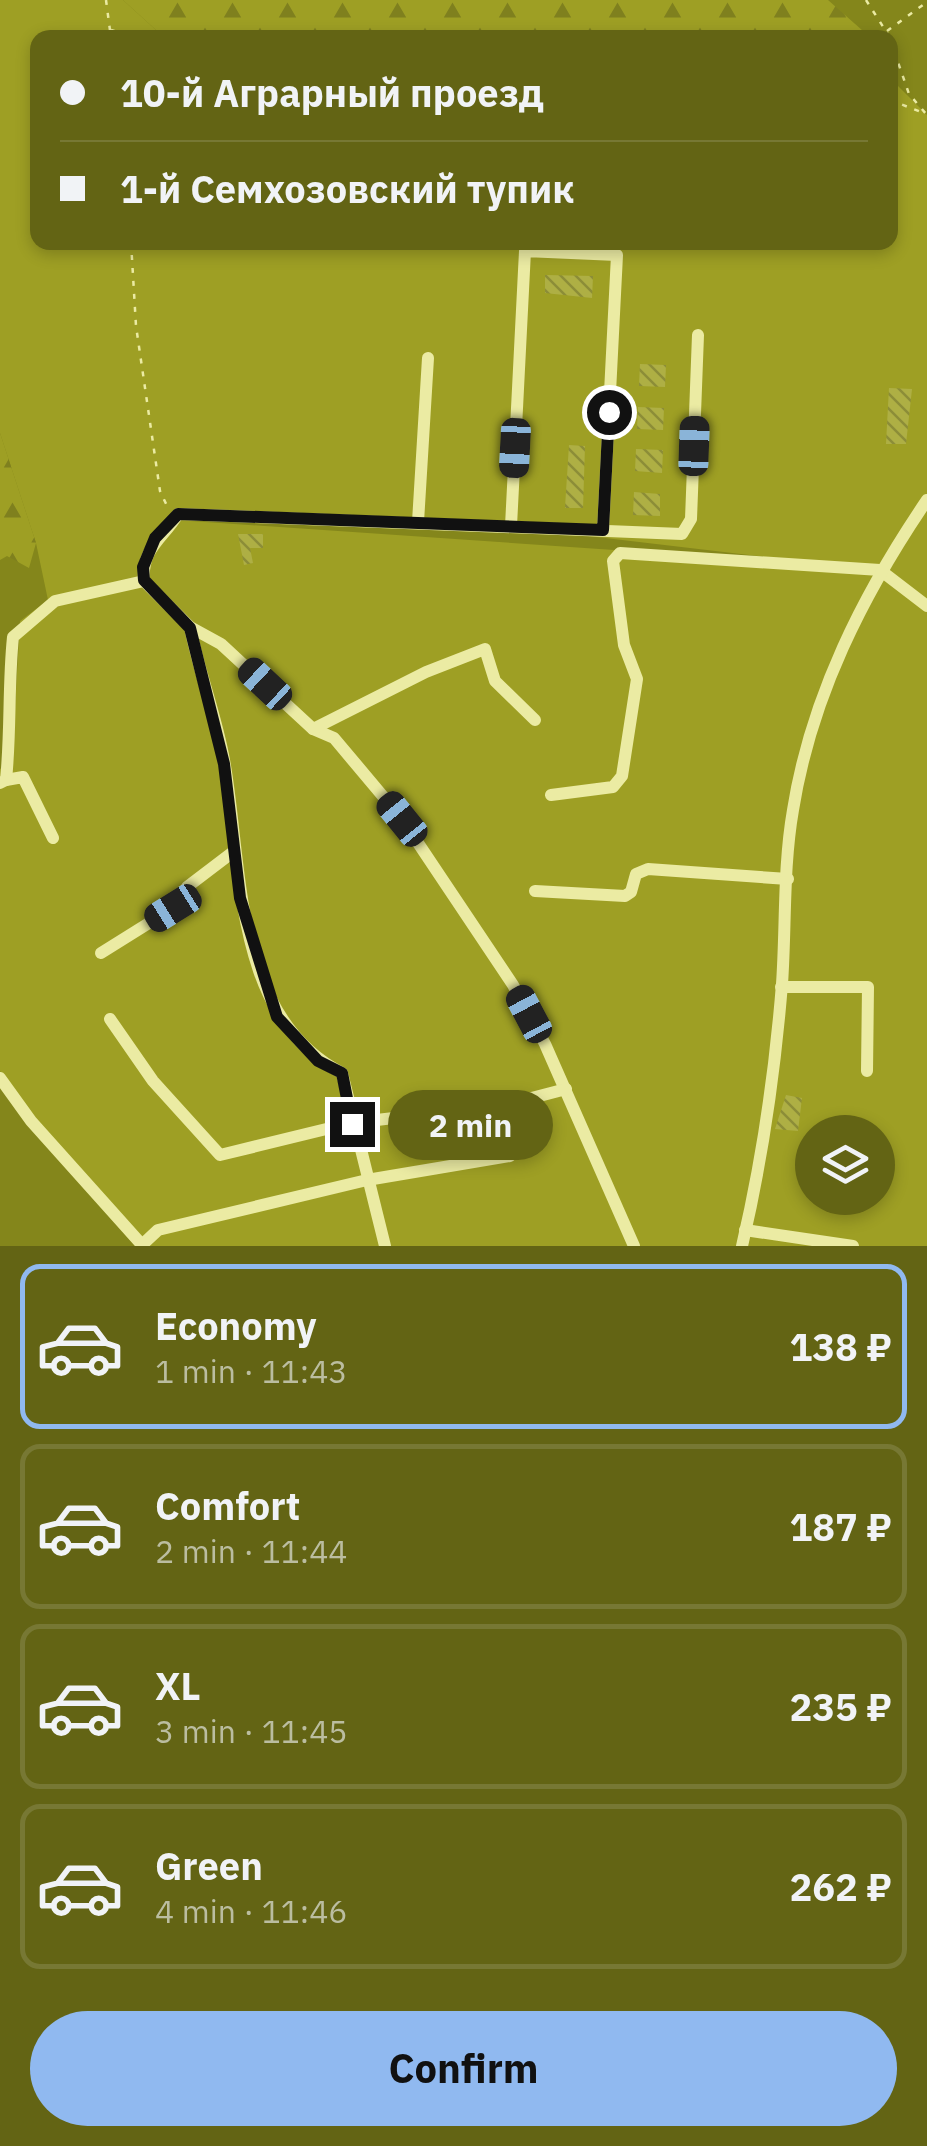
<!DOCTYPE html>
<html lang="en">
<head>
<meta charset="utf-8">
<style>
  body { margin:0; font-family:"IBM Plex Sans",sans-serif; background:#6c6d22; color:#f1f3f6; height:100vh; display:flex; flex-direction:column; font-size:38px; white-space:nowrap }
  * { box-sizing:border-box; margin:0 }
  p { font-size:32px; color:#bbbda0 }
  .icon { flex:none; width:55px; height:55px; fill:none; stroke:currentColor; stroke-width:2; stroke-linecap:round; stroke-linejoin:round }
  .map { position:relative; height:1246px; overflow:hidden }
  .side { display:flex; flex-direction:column; background:#636414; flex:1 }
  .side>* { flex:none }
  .guide { position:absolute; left:30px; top:30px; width:868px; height:220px; border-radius:20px; box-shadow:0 5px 15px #0003; display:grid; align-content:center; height:220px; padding:0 30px; background:#636414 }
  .controls { position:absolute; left:795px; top:1115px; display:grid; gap:20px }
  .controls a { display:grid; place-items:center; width:100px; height:100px; border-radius:50%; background:#636414; box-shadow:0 5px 15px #0003; font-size:50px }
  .end { position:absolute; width:45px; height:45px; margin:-22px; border:12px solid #111; background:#fff; box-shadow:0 0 0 5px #fff }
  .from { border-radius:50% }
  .bubble { position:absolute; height:70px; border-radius:35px; background:#636414; box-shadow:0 5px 15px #0003; font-size:32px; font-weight:700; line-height:70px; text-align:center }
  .car { position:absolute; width:30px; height:60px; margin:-30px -15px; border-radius:12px; box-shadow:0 0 8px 2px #0007; background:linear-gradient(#222 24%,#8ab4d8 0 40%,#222 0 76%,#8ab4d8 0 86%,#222 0) }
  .guide b { display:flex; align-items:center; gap:35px; height:95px; font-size:38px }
  .guide b+b { border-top:2px solid #777834 }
  .guide i { width:25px; height:25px; background:#f1f3f6 }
  ul { padding:18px 0 0; list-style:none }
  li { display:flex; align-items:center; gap:30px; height:165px; margin:0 20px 15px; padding:0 10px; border:5px solid #777834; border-radius:20px }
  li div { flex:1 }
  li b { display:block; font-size:38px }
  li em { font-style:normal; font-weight:700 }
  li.active { border-color:#90b9f0 }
  li>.icon { width:90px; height:90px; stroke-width:1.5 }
  .action { display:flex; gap:20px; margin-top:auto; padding:20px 30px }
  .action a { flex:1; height:115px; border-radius:60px; background:#90b9f0; color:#111; font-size:40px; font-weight:700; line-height:115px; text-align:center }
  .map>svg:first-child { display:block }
</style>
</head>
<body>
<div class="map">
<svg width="927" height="1246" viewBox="0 0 927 1246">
  <defs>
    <pattern id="forest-firs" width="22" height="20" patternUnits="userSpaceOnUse" patternTransform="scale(2.5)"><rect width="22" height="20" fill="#9e9f24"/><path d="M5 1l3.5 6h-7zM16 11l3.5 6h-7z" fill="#7f801e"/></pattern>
    <pattern id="building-back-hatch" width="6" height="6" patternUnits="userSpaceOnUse" patternTransform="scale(2.5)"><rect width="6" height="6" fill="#aeaf44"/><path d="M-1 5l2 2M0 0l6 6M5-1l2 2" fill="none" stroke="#8c8d37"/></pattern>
  </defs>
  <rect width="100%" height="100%" fill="#84861b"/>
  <!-- green -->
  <path fill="#9e9f24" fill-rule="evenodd" d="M0,0h123l33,30 213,7 -331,1v204h852v-164l37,37v1131h-792l-105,-121 -30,-54v-302l12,-9 8,-139 28,-21 -12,-57 -36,-110zM176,520l336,7 323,38zM812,1132h66v66h-66z"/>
  <!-- forest -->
  <g fill="url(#forest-firs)">
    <path d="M123,0h705l35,31 -1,7h-493l-213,-8z"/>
    <path d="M0,433l36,110 -7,25 -22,-12 -7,4z"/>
  </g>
  <!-- building -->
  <g fill="url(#building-back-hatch)">
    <path d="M545,275l48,1 -1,22 -47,-5z"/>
    <path d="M640,364l26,1 -1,22 -26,-1z"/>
    <path d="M889,388l23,1 -6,55h-20z"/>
    <path d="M638,407l26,1 -1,22 -26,-1z"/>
    <path d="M569,445l16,1 -2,62h-18z"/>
    <path d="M636,449l27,1 -1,23 -27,-2z"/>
    <path d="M634,492l26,2v22l-27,-1z"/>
    <path d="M238,534h25v14h-13l3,15 -9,2z"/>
    <path d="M786,1095l16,3 -4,33 -23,-2z"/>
  </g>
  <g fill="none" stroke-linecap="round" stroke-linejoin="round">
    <!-- path -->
    <g stroke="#ebeba3" stroke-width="2.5" stroke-dasharray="5 8" stroke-linecap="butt">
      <path d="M106,0l5,38"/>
      <path d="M866,0l23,36"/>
      <path d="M111,30l27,8"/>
      <path d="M887,31l40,-29"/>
      <path d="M890,39l19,55 18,21"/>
      <path d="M890,100l31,12"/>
      <path d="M131,242l5,84 24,165 8,17"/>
    </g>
    <!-- minor -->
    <g stroke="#ebeba3" stroke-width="12">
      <path d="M418,522l10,-164"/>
      <path d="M511,526l14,-275 92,4 -14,275"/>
      <path d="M144,581l46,46 31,17 92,85 21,9 68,81 111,166 32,59 89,202"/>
      <path d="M144,581c-3,-33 20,-43 34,-67l504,20 9,-15 7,-184"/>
      <path d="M190,627c9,45 26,88 34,133 19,105 8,257 118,313l43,173"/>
      <path d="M313,729l113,-57 59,-23 10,32 40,39"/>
      <path d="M6,780l17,-3 30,61"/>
      <path d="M0,783l6,-3c5,-48 2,-95 7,-143l42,-36 89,-20"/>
      <path d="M551,795l62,-8 9,-11 15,-97 -13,-34 -11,-84 7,-8 260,17 47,36"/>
      <path d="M535,891l90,5 6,-4 5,-18 12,-5 140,10"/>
      <path d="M101,953l72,-45 14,-21 46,-35"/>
      <path d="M781,987h87l-1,84"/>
      <path d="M110,1019l43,62 67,74 131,-32 154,-18 61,-16"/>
      <path d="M0,1078l31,43 112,125"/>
      <path d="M745,1230l108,16"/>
      <path d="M142,1245l16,-15 209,-50 143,-24"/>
      <path d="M742,1246c20,-85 33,-175 40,-262 4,-57 1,-117 11,-174 18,-113 70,-216 134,-310"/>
    </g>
  </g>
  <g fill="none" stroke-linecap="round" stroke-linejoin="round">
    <!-- route -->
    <path stroke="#111" stroke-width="12" d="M352,1124l-10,-51 -24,-12 -41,-44 -37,-119 -16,-134 -34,-136 -46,-48 -1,-13 12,-29 23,-24 425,16 6,-118"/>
  </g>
</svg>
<div class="controls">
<a><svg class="icon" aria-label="layers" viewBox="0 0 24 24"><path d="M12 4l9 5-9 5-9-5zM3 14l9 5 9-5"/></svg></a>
</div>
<i class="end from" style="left:609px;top:412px"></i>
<i class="end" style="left:352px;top:1124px"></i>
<div class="bubble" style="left:388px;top:1090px;width:165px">2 min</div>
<i class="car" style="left:694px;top:446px;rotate:2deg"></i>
<i class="car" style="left:515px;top:448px;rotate:183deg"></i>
<i class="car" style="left:265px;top:684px;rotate:313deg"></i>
<i class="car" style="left:402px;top:819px;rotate:321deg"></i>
<i class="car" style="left:173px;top:908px;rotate:238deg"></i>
<i class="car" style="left:529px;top:1014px;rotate:332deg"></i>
<div class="guide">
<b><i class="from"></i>10-й Аграрный проезд</b>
<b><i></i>1-й Семхозовский тупик</b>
</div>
</div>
<section class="side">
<ul>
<li class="active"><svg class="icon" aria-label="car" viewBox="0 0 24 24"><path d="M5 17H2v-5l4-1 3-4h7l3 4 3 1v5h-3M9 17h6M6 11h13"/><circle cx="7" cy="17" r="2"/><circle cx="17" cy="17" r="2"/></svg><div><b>Economy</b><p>1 min · 11:43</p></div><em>138 ₽</em></li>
<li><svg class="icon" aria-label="car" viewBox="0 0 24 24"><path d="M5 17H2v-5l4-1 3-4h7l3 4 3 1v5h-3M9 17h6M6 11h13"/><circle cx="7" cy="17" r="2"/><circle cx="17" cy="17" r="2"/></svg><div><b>Comfort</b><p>2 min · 11:44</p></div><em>187 ₽</em></li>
<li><svg class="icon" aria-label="car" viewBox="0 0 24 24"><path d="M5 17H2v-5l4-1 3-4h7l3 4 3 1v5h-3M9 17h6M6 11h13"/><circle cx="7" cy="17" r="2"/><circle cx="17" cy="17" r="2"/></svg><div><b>XL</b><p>3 min · 11:45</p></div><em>235 ₽</em></li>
<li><svg class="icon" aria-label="car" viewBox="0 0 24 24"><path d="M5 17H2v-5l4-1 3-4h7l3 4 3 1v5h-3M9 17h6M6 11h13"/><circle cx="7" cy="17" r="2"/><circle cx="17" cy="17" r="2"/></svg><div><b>Green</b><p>4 min · 11:46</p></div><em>262 ₽</em></li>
</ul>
<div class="action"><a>Confirm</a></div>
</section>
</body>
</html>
